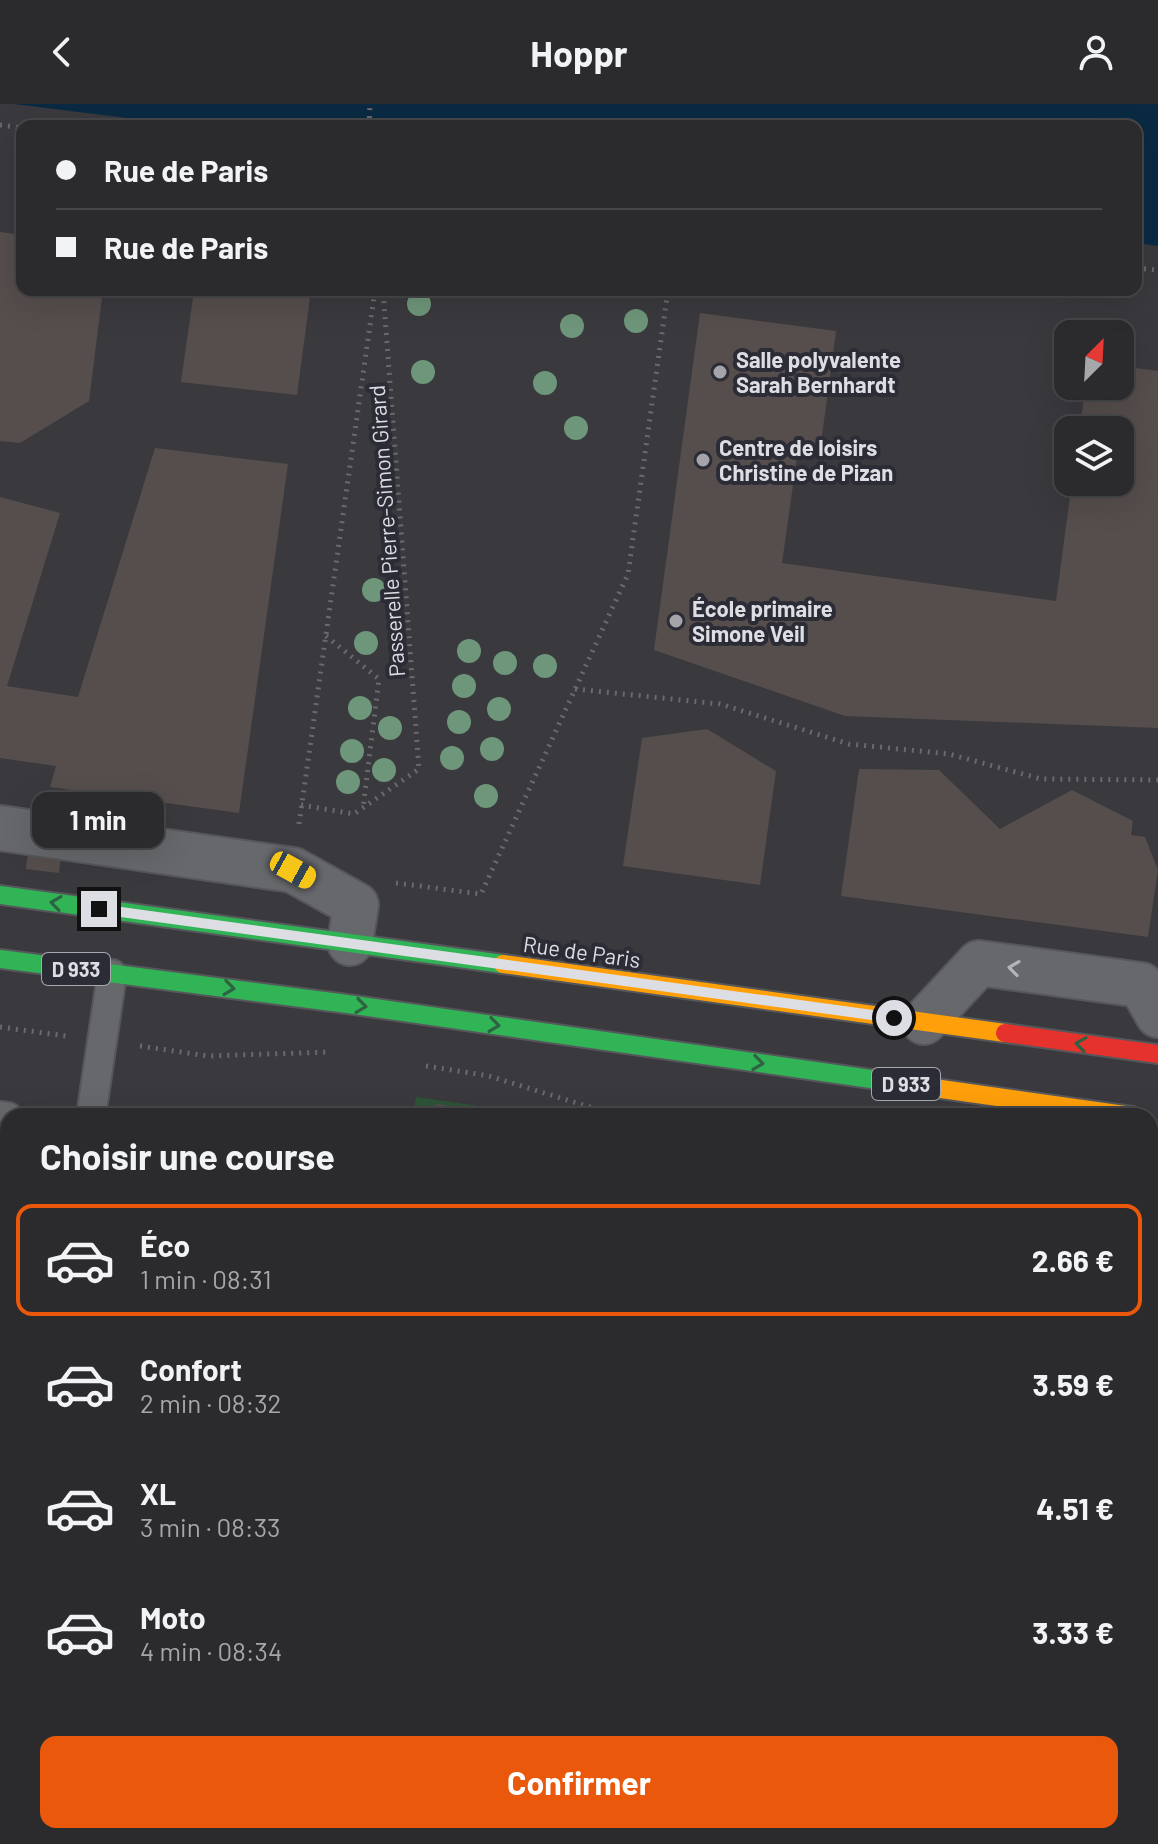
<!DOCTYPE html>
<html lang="fr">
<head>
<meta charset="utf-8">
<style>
  body { margin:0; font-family:Barlow,sans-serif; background:#37373a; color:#f1f3f6; height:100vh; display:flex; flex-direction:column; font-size:30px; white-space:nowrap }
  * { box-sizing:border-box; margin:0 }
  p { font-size:26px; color:#a6a7aa }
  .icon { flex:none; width:44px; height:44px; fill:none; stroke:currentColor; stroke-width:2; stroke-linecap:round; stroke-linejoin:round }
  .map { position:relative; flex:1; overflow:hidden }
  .details { position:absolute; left:0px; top:1004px; width:1158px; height:736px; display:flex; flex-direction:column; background:#2b2b2e; border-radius:24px 24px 0 0; box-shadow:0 8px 32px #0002,0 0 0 2px #47474a }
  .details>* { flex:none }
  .top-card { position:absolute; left:16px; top:16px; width:1126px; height:176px; border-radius:16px; box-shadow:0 8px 32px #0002,0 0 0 2px #47474a; display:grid; align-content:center; height:176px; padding:0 40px; background:#2b2b2e }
  .needle { width:52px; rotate:24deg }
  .fabs { position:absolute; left:1054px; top:216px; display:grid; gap:16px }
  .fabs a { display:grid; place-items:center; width:80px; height:80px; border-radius:16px; background:#2b2b2e; box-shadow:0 8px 32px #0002,0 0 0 2px #47474a; font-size:40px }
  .end { position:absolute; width:36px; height:36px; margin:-18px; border:10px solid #dddee4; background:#111; box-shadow:0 0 0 4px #111 }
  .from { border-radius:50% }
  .bubble { position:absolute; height:56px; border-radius:16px; background:#2b2b2e; box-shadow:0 8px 32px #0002,0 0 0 2px #47474a; font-size:26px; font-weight:700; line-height:56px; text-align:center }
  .car { position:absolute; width:24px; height:48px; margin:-24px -12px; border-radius:10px; box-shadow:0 0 6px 2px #0007; background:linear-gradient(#f5c518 24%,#345 0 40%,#f5c518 0 76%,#345 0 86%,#f5c518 0) }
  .top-card b { display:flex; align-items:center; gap:28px; height:76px; font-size:30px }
  .top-card b+b { border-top:2px solid #47474a }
  .top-card i { width:20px; height:20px; background:#f1f3f6 }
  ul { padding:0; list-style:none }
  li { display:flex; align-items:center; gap:24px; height:112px; margin:0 16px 12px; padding:0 24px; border:4px solid transparent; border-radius:16px }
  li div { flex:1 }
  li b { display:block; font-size:30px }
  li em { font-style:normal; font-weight:700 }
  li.on { border-color:#ea580c }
  li>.icon { width:72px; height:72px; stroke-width:1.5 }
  h2 { padding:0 40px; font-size:36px; line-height:96px }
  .primary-button { display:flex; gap:16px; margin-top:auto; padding:16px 40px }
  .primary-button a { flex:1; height:92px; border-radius:16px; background:#ea580c; color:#fff; font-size:32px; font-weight:700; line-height:92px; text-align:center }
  header { display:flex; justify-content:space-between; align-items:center; height:104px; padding:0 40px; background:#2b2b2e; font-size:36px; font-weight:700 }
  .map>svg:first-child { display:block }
</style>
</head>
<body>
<header><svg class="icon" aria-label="back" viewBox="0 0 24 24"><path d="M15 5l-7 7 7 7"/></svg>Hoppr<svg class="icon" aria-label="person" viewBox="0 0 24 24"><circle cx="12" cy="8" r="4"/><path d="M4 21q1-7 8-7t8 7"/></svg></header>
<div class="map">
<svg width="1158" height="1740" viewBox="0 0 1158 1740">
  <rect width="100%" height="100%" fill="#39393e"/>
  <!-- built -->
  <path fill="#3b3b4a" d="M1150,1096l8,1v643h-1158v-501l8,-2v495h1142z"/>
  <!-- green -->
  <path fill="#2e5338" d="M416,993l136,19h-139z"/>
  <!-- water -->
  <path fill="#0a2a43" d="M14,0h1144v142l-22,-3v-117h-944z"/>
  <!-- building -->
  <g fill="#564e4c">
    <path d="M0,128l22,3v55h81l-14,111 -69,42 -20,-2z"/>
    <path d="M194,186h117l-14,105 -116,-13z"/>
    <path d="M700,209l136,18 -15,112 -24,14 -15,106 274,38 16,-119h48v-52h-41l7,-44h34v-20l38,5v357l-313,-12 -191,-66z"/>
    <path d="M155,344l133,16 -49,349 -189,-26 6,-21 -56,-8v-261l60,16 -53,173 71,11z"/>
    <path d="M707,625l69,42 -16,114 -137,-19 19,-128z"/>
    <path d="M859,665l80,1 61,59 72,-39 61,31 -2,14 14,2 13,33 -10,67 -307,-41z"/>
    <path d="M28,749l33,4 -2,16 -33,-4z"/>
    <path d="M436,1000l53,7v5h-54z"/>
    <path d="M8,1239v97l-8,1v-96z"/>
    <path d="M1150,1301l8,1v115l-8,-2z"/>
    <path d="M1150,1618l8,2v120h-126l1,-8h117z"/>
  </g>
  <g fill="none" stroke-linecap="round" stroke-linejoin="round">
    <!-- lane casing -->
    <g stroke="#56575b" stroke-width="32">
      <g id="lane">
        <path d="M0,1012l8,1"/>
        <path d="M91,1012l21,-142"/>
        <path d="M1150,1178l8,1"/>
        <path d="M0,1219l8,-2"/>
      </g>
    </g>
    <!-- street casing -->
    <g stroke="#56575b" stroke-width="48">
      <g id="street">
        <path d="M0,724l293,42 63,35 -6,38"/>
        <path d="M924,918l55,-59 162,22 17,30"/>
      </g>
    </g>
    <!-- fast casing -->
    <g stroke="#56575b" stroke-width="22">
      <g id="fast">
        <path d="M0,791l503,69"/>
        <path d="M0,855l340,44 580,83"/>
      </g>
    </g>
    <!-- slow casing -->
    <g stroke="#56575b" stroke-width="22">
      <g id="slow">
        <path d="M503,860l502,69"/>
        <path d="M920,982l212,30"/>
      </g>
    </g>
    <!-- jam casing -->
    <g stroke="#56575b" stroke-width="22">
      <path id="jam" d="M1005,929l153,21"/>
    </g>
    <!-- path -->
    <g stroke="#6a6a6e" stroke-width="5" stroke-dasharray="2 6" stroke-linecap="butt">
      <path d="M0,21l22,3"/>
      <path d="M369,22l1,-22"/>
      <path d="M1136,164l22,2"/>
      <path d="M326,532l53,43 -16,129"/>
      <path d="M575,585l145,15 129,40 100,10 92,25 117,1"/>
      <path d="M301,701l53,9 65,-45 -36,-479"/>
      <path d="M299,720l76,-534"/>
      <path d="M396,779l85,11 147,-320 40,-284"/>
      <path d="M0,923l66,9"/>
      <path d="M140,942l68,10 121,-4"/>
      <path d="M426,962l63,10 104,32 57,8"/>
      <path d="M1150,1079l8,1"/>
    </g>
    <!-- lane -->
    <use href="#lane" stroke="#67686c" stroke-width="28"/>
    <!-- street -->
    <use href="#street" stroke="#67686c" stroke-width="44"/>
    <!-- fast -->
    <use href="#fast" stroke="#30b455" stroke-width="18"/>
    <!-- slow -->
    <use href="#slow" stroke="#ff9f0a" stroke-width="18"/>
    <!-- jam -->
    <use href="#jam" stroke="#e5322d" stroke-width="18"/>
  </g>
  <!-- trees -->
  <g fill="#6e967a">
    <circle cx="419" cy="200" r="12"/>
    <circle cx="636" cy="217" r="12"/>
    <circle cx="572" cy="222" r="12"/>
    <circle cx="423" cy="268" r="12"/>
    <circle cx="545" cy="279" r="12"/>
    <circle cx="576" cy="324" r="12"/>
    <circle cx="374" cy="486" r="12"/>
    <circle cx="366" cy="539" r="12"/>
    <circle cx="469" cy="547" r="12"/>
    <circle cx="505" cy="559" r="12"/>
    <circle cx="545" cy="562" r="12"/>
    <circle cx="464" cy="582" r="12"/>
    <circle cx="360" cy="604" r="12"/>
    <circle cx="499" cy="605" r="12"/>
    <circle cx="459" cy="618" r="12"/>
    <circle cx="390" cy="624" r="12"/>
    <circle cx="492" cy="645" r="12"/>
    <circle cx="352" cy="647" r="12"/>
    <circle cx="452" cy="654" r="12"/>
    <circle cx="384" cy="666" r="12"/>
    <circle cx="348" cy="678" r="12"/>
    <circle cx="486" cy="692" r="12"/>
  </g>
  <!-- one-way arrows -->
  <defs><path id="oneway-chevron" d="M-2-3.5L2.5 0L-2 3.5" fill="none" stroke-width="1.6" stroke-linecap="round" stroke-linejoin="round" transform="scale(2)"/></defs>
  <g stroke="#2e6242">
    <use href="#oneway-chevron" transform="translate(56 799) rotate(-172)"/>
    <use href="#oneway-chevron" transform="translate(229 884) rotate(7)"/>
    <use href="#oneway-chevron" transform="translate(361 902) rotate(8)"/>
    <use href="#oneway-chevron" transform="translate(494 921) rotate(8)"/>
    <use href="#oneway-chevron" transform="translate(1081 940) rotate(-172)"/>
    <use href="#oneway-chevron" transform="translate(758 959) rotate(8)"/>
  </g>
  <use stroke="#b4b5ba" href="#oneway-chevron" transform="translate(1014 864) rotate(-172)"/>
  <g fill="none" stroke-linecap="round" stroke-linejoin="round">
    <!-- route -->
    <path stroke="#dddee4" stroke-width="10" d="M99,805l795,109"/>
  </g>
  <!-- markers -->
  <g fill="#a4a4aa" stroke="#2c2c36" stroke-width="3">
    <circle cx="720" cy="268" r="8"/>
    <circle cx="703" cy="356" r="8"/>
    <circle cx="676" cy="517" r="8"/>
  </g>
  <g text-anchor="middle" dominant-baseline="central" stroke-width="8" stroke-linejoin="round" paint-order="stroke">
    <!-- shield labels -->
    <g fill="#2c2c36" stroke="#a8a9b0" stroke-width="2">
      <rect x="42" y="849" width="68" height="32" rx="6"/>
      <rect x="872" y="964" width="68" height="32" rx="6"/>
    </g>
    <g font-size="20" font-weight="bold" fill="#dddee4">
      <text x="76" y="865">D 933</text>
      <text x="906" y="980">D 933</text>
    </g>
    <!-- poi labels -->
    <g font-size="22" font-weight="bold" fill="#dddee4" stroke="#2c2c36" text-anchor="start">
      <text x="736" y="255">Salle polyvalente<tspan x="736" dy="25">Sarah Bernhardt</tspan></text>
      <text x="719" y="343">Centre de loisirs<tspan x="719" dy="25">Christine de Pizan</tspan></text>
      <text x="692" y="504">École primaire<tspan x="692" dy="25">Simone Veil</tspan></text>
    </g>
    <!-- street labels -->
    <g font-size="22" fill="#dddee4" stroke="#2c2c36">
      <text transform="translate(386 427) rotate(-94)">Passerelle Pierre-Simon Girard</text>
      <text transform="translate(582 847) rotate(8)">Rue de Paris</text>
    </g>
  </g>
</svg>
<div class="fabs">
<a><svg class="needle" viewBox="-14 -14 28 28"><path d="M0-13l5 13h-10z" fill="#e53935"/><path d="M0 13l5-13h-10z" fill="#a6a7aa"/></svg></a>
<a><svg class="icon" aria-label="layers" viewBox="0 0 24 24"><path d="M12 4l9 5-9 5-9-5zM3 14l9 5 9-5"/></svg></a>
</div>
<i class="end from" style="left:894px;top:914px"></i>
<i class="end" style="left:99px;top:805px"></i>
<div class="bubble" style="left:32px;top:688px;width:132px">1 min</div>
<i class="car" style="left:293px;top:766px;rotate:119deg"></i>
<div class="top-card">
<b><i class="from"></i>Rue de Paris</b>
<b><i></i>Rue de Paris</b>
</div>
<section class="details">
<h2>Choisir une course</h2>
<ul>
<li class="on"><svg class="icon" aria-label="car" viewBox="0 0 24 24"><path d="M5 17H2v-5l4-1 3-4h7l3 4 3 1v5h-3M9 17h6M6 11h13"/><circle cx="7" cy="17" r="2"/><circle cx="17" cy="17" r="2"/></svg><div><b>Éco</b><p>1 min · 08:31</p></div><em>2.66 €</em></li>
<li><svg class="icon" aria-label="car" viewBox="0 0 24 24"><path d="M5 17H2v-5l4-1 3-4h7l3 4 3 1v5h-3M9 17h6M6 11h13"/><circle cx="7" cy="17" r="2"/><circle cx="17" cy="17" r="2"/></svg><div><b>Confort</b><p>2 min · 08:32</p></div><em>3.59 €</em></li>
<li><svg class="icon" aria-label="car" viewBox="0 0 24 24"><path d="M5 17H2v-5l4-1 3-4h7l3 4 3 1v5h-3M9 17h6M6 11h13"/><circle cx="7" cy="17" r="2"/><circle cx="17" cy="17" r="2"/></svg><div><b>XL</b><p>3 min · 08:33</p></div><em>4.51 €</em></li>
<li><svg class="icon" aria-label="car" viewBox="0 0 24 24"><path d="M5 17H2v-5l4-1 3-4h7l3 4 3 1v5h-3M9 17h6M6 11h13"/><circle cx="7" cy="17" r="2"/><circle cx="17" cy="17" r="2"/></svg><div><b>Moto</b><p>4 min · 08:34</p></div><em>3.33 €</em></li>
</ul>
<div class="primary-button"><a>Confirmer</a></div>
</section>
</div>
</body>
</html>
